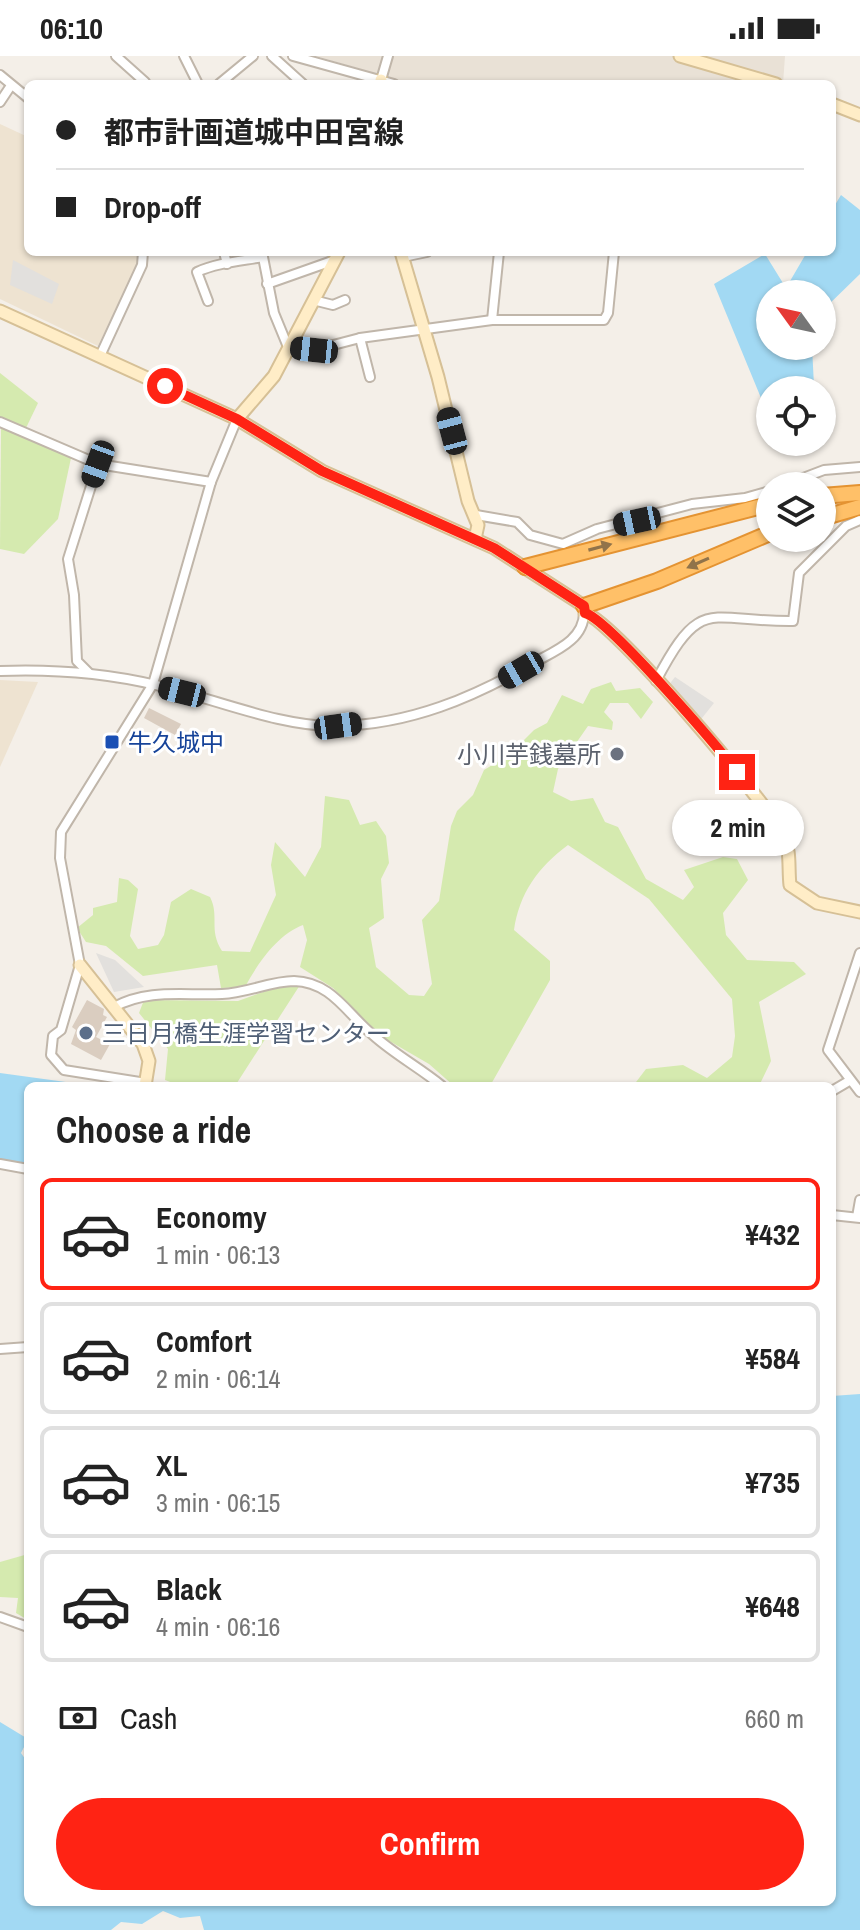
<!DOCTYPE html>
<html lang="en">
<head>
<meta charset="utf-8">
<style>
  body { margin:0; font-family:"Archivo Narrow","Noto Sans JP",sans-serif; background:#f6f6f6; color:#222; height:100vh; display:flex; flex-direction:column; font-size:30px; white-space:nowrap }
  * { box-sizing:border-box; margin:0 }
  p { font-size:26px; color:#767676 }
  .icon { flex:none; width:44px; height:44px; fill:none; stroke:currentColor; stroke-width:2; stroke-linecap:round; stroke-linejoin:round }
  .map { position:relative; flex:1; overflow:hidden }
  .side { position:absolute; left:24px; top:1026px; width:812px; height:824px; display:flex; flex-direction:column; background:#fff; border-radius:12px; box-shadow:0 2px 6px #0004 }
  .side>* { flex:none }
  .banner { position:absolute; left:24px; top:24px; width:812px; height:176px; border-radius:12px; box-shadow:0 2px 6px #0004; display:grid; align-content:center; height:176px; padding:0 32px; background:#fff }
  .needle { width:52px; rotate:303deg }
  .tools { position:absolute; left:756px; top:224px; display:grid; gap:16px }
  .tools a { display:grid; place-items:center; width:80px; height:80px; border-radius:50%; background:#fff; box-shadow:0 2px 6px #0004; font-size:40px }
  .end { position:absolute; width:36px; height:36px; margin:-18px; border:10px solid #ff2314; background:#fff; box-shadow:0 0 0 4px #fff }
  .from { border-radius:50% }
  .bubble { position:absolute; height:56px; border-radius:28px; background:#fff; box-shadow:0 2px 6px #0004; font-size:26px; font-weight:800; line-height:56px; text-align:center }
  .car { position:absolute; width:24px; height:48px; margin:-24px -12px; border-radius:10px; box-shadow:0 0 6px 2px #0007; background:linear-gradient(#222 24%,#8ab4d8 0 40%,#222 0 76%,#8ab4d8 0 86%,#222 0) }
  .banner b { display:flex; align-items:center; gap:28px; height:76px; font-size:30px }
  .banner b+b { border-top:2px solid #e0e0e0 }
  .banner i { width:20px; height:20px; background:#222 }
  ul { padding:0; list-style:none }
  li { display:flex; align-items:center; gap:24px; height:112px; margin:0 16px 12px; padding:0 16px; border:4px solid #e0e0e0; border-radius:12px }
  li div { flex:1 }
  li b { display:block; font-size:30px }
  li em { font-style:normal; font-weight:800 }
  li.on { border-color:#ff2314 }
  li>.icon { width:72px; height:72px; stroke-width:1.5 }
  h2 { padding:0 32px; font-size:36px; line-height:96px }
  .pay { display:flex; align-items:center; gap:20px; height:88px; padding:0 32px; font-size:30px }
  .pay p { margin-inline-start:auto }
  .button { display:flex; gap:16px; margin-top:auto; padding:16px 32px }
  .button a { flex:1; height:92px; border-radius:48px; background:#ff2314; color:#fff; font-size:32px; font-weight:800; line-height:92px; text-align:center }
  .status { display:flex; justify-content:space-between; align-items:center; height:56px; padding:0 40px; background:#fff; direction:ltr }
  .status svg { height:22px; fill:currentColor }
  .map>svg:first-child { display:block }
</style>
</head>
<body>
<div class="status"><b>06:10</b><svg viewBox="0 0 49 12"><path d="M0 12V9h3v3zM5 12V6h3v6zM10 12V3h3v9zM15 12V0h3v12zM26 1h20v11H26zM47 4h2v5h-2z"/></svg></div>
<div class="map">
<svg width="860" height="1874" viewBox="0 0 860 1874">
  <rect width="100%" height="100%" fill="#f4efe8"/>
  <!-- residential -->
  <path fill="#e9e1d6" d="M316,0h469l-2,28h-372z"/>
  <!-- education -->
  <g fill="#eee3d1">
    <path d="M0,68l28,13v115h109v12l-39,82 -98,-47z"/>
    <path d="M0,624l38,2 -38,85z"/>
  </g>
  <!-- green -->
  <g fill="#d5eaaf">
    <path d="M0,317l38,30 -12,25 -26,-10z"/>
    <path d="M1,369l70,33 -13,61 -34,35 -24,-5z"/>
    <path d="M611,626l5,9 24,-3 13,14 -12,17 -13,-16h-18l-6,9 9,10 -1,8 -24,-4 -30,43 -5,23 18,9 22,-3 12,24 13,5 28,52 37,21 11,-13 -10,-17 39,-13 14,2 11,21 -25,33 3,22 21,25 47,2 12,12 -47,28 12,59 -12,25h-126l13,-17 37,-4 24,13 25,-21 3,-21 -3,-37 -83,-100 -81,-54c-30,22 -49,49 -54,85l36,31v19l-60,106h-36l-25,-22 -50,-29 -46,-47 -33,-21 7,-27 -4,-15c-26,10 -45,38 -58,62l-24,1 -4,-23 -74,11 -37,-30 -20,-4 -9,-14 16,-13v-7l24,-6 2,-24 9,2 10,9 -8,47 8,13 20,-4 6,-10 7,-33 20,-13 19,8c10,20 -2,32 12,54l28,1 26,-57 -5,-30 4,-23 30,35 16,-30 4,-51 24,4 11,25 16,-4 10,15 3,27 -8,16 3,39 -15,10 7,39 33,28 15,1 8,-12 -10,-64 17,-19 12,-75 6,-15 16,-16 11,-25 25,-15 25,-25 13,-7 15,-28 21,9 8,-15z"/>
    <path d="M300,929l-65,101h-54l-16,-6 3,-31 -29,-36 5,-13 94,1 39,-14z"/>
    <path d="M28,1498v66l-12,-7 2,-15 -18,-1v-35z"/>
  </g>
  <!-- parking -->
  <g fill="#e2e0dd">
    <path d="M13,204l46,24 -7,20 -42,-19z"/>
    <path d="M675,621l39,26 -16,20 -33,-33z"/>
    <path d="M96,897l19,7 29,27 -30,5z"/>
  </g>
  <!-- water -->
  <g fill="#a2d9f3">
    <path d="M841,139l19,15v64l-38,37v-17h-52v52h42l2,40 -8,4h-36v18l-4,2 -52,-126 51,-30 21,34 21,-36h25v-42z"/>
    <path d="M0,1017l95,13h-67v78l-28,-5z"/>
    <path d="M860,1338v536h-656l-4,-14 -20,2 -17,-7 -21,13 -21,-2 -10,8h-111v-208l28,17 -7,14 7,10v139h804v-506z"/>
  </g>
  <!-- building -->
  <g fill="#dacdc0">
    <path d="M149,652l32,16 -6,11 -31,-17z"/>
    <path d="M87,944l17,9 -1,6 4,2 -11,20 14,7 -9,16 -30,-16 5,-14 -4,-3z"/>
  </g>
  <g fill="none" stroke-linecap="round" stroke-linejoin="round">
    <!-- street casing -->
    <g stroke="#c0b6aa" stroke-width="12">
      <g id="street">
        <path d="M116,0l29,26 -2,2"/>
        <path d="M184,0l14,28"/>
        <path d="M272,0l31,28"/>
        <path d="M293,0l101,28"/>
        <path d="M0,19l28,23"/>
        <path d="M381,24l7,-24"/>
        <path d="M219,28l34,-28"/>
        <path d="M0,46l10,-15"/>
        <path d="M224,196l3,12"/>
        <path d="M262,196l12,61 14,34 26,3 46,-12 132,-18h112l4,-7 6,-61"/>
        <path d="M403,201l24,-5"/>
        <path d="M267,228l68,-24"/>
        <path d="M313,244l20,5 12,-5"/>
        <path d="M208,245l-11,-29c19,-9 44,-11 66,-15"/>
        <path d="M492,264l7,-68"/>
        <path d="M360,282l10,39"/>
        <path d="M100,300l42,-91 1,-13"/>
        <path d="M0,366l98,42 113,18"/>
        <path d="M782,430l42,-16 36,-3"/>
        <path d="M476,459l41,7 13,13 33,9 34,-15 95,-25 53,-6 25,-7"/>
        <path d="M0,615c53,-2 105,2 156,14 57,13 126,43 183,41 72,-2 133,-28 194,-63 22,-12 52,-23 51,-52"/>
        <path d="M89,617l-12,-12 -3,-66 -6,-36 30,-95"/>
        <path d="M656,625c46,-87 51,-59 137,-60l6,-48 47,-47 14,-6"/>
        <path d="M860,897l-32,97 32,42"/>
        <path d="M114,951c35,-19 71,-11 108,-13 25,-1 49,-13 72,-13 38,1 53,33 79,54 21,19 47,33 69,51"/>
        <path d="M146,1027l-82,-13 -13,-15 2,-19 8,-6 19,-65 -20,-107 1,-26 92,-148 58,-202 26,-63"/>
        <path d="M832,1035l17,-10"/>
        <path d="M0,1108l28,5"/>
        <path d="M832,1159l28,3"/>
        <path d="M857,1161l3,-17"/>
        <path d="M0,1293l28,-2"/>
        <path d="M0,1561l28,10"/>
      </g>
    </g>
    <!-- secondary casing -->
    <g stroke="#d6c096" stroke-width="15">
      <g id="secondary">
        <path d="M680,0l96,28"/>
        <path d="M381,28v-4"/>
        <path d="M832,48l28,11"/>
        <path d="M401,196l37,125 30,124 10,24 -3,14"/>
        <path d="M0,255l237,108 85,52 172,77 90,58"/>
        <path d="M237,363l37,-43 65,-124"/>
        <path d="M585,557c27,7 184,191 199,224 7,16 4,31 6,48l27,18 43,9"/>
        <path d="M80,909l63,79 6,17 -4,25"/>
      </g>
    </g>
    <!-- highway casing -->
    <g stroke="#e49332" stroke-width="18">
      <g id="highway">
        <path d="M822,440l38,-3"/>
        <path d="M822,462l38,-11"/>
        <path d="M525,511l245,-63"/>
        <path d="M584,550l73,-25 113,-48"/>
      </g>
    </g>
    <!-- street -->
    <use href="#street" stroke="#fff" stroke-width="8"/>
    <!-- secondary -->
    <use href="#secondary" stroke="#ffedc7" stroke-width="11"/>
    <!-- highway -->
    <use href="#highway" stroke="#ffc068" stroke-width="14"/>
  </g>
  <!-- one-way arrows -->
  <defs><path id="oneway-solid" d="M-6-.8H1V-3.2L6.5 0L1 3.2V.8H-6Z" transform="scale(2)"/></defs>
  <g fill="#91734a">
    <use href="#oneway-solid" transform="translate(600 491) rotate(-15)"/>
    <use href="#oneway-solid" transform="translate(698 507) rotate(156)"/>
  </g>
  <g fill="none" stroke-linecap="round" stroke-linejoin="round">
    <!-- route -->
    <path stroke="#ff2314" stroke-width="10" d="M165,330l72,33 85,52 172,77 90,58 1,7c24,7 131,132 152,159"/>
  </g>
  <!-- markers -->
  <rect fill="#1a4fb4" stroke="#fff" stroke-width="3" x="104" y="678" width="16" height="16" rx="4"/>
  <circle fill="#6b7280" stroke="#fff" stroke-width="3" cx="617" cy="698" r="8"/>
  <circle fill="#5c6f8a" stroke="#fff" stroke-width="3" cx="86" cy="977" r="8"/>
  <g text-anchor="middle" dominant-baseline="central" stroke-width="6" stroke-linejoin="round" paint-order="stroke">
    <!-- transit labels -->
    <g font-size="24" fill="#164399" stroke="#fff" text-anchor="start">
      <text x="128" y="686">牛久城中</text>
    </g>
    <!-- worship labels -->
    <g font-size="24" fill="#5b616d" stroke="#fff" text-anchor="end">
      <text x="601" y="698">小川芋銭墓所</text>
    </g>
    <!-- service labels -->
    <g font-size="24" fill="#4e5e75" stroke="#fff" text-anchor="start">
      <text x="102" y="977">三日月橋生涯学習センター</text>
    </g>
  </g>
</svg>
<div class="tools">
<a><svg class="needle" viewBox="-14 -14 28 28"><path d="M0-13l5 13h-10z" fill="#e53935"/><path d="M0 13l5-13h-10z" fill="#767676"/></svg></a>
<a><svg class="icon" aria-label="locate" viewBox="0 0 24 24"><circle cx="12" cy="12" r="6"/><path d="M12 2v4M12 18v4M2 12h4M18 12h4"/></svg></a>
<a><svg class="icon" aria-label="layers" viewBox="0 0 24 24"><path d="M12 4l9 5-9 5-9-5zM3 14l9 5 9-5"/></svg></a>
</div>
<i class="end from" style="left:165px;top:330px"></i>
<i class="end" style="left:737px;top:716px"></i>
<div class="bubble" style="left:672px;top:744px;width:132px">2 min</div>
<i class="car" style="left:314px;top:294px;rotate:276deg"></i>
<i class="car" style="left:452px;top:375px;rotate:345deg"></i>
<i class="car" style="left:98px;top:408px;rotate:200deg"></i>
<i class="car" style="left:637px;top:465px;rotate:258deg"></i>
<i class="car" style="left:521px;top:614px;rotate:240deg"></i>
<i class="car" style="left:182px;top:636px;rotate:284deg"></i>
<i class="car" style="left:338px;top:670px;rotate:82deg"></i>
<div class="banner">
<b><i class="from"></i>都市計画道城中田宮線</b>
<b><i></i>Drop-off</b>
</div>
<section class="side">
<h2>Choose a ride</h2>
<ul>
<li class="on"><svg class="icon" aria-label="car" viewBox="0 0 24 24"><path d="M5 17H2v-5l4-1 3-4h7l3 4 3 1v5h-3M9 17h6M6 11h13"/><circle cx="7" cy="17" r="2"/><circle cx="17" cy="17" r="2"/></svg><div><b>Economy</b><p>1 min · 06:13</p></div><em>¥432</em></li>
<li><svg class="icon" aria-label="car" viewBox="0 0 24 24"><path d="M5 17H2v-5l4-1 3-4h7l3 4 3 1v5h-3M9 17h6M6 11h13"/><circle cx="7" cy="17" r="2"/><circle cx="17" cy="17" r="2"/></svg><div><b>Comfort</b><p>2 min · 06:14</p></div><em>¥584</em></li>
<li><svg class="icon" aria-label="car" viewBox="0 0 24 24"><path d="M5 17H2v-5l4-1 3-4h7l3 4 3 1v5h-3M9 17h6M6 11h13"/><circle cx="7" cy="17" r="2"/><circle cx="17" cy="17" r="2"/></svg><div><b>XL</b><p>3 min · 06:15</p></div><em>¥735</em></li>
<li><svg class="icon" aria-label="car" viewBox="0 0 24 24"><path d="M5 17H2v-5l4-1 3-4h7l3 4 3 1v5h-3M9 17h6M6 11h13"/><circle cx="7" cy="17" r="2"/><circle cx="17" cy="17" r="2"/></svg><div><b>Black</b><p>4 min · 06:16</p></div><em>¥648</em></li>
</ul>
<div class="pay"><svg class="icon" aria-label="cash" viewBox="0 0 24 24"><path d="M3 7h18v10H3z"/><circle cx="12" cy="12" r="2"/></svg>Cash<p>660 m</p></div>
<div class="button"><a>Confirm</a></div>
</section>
</div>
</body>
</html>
